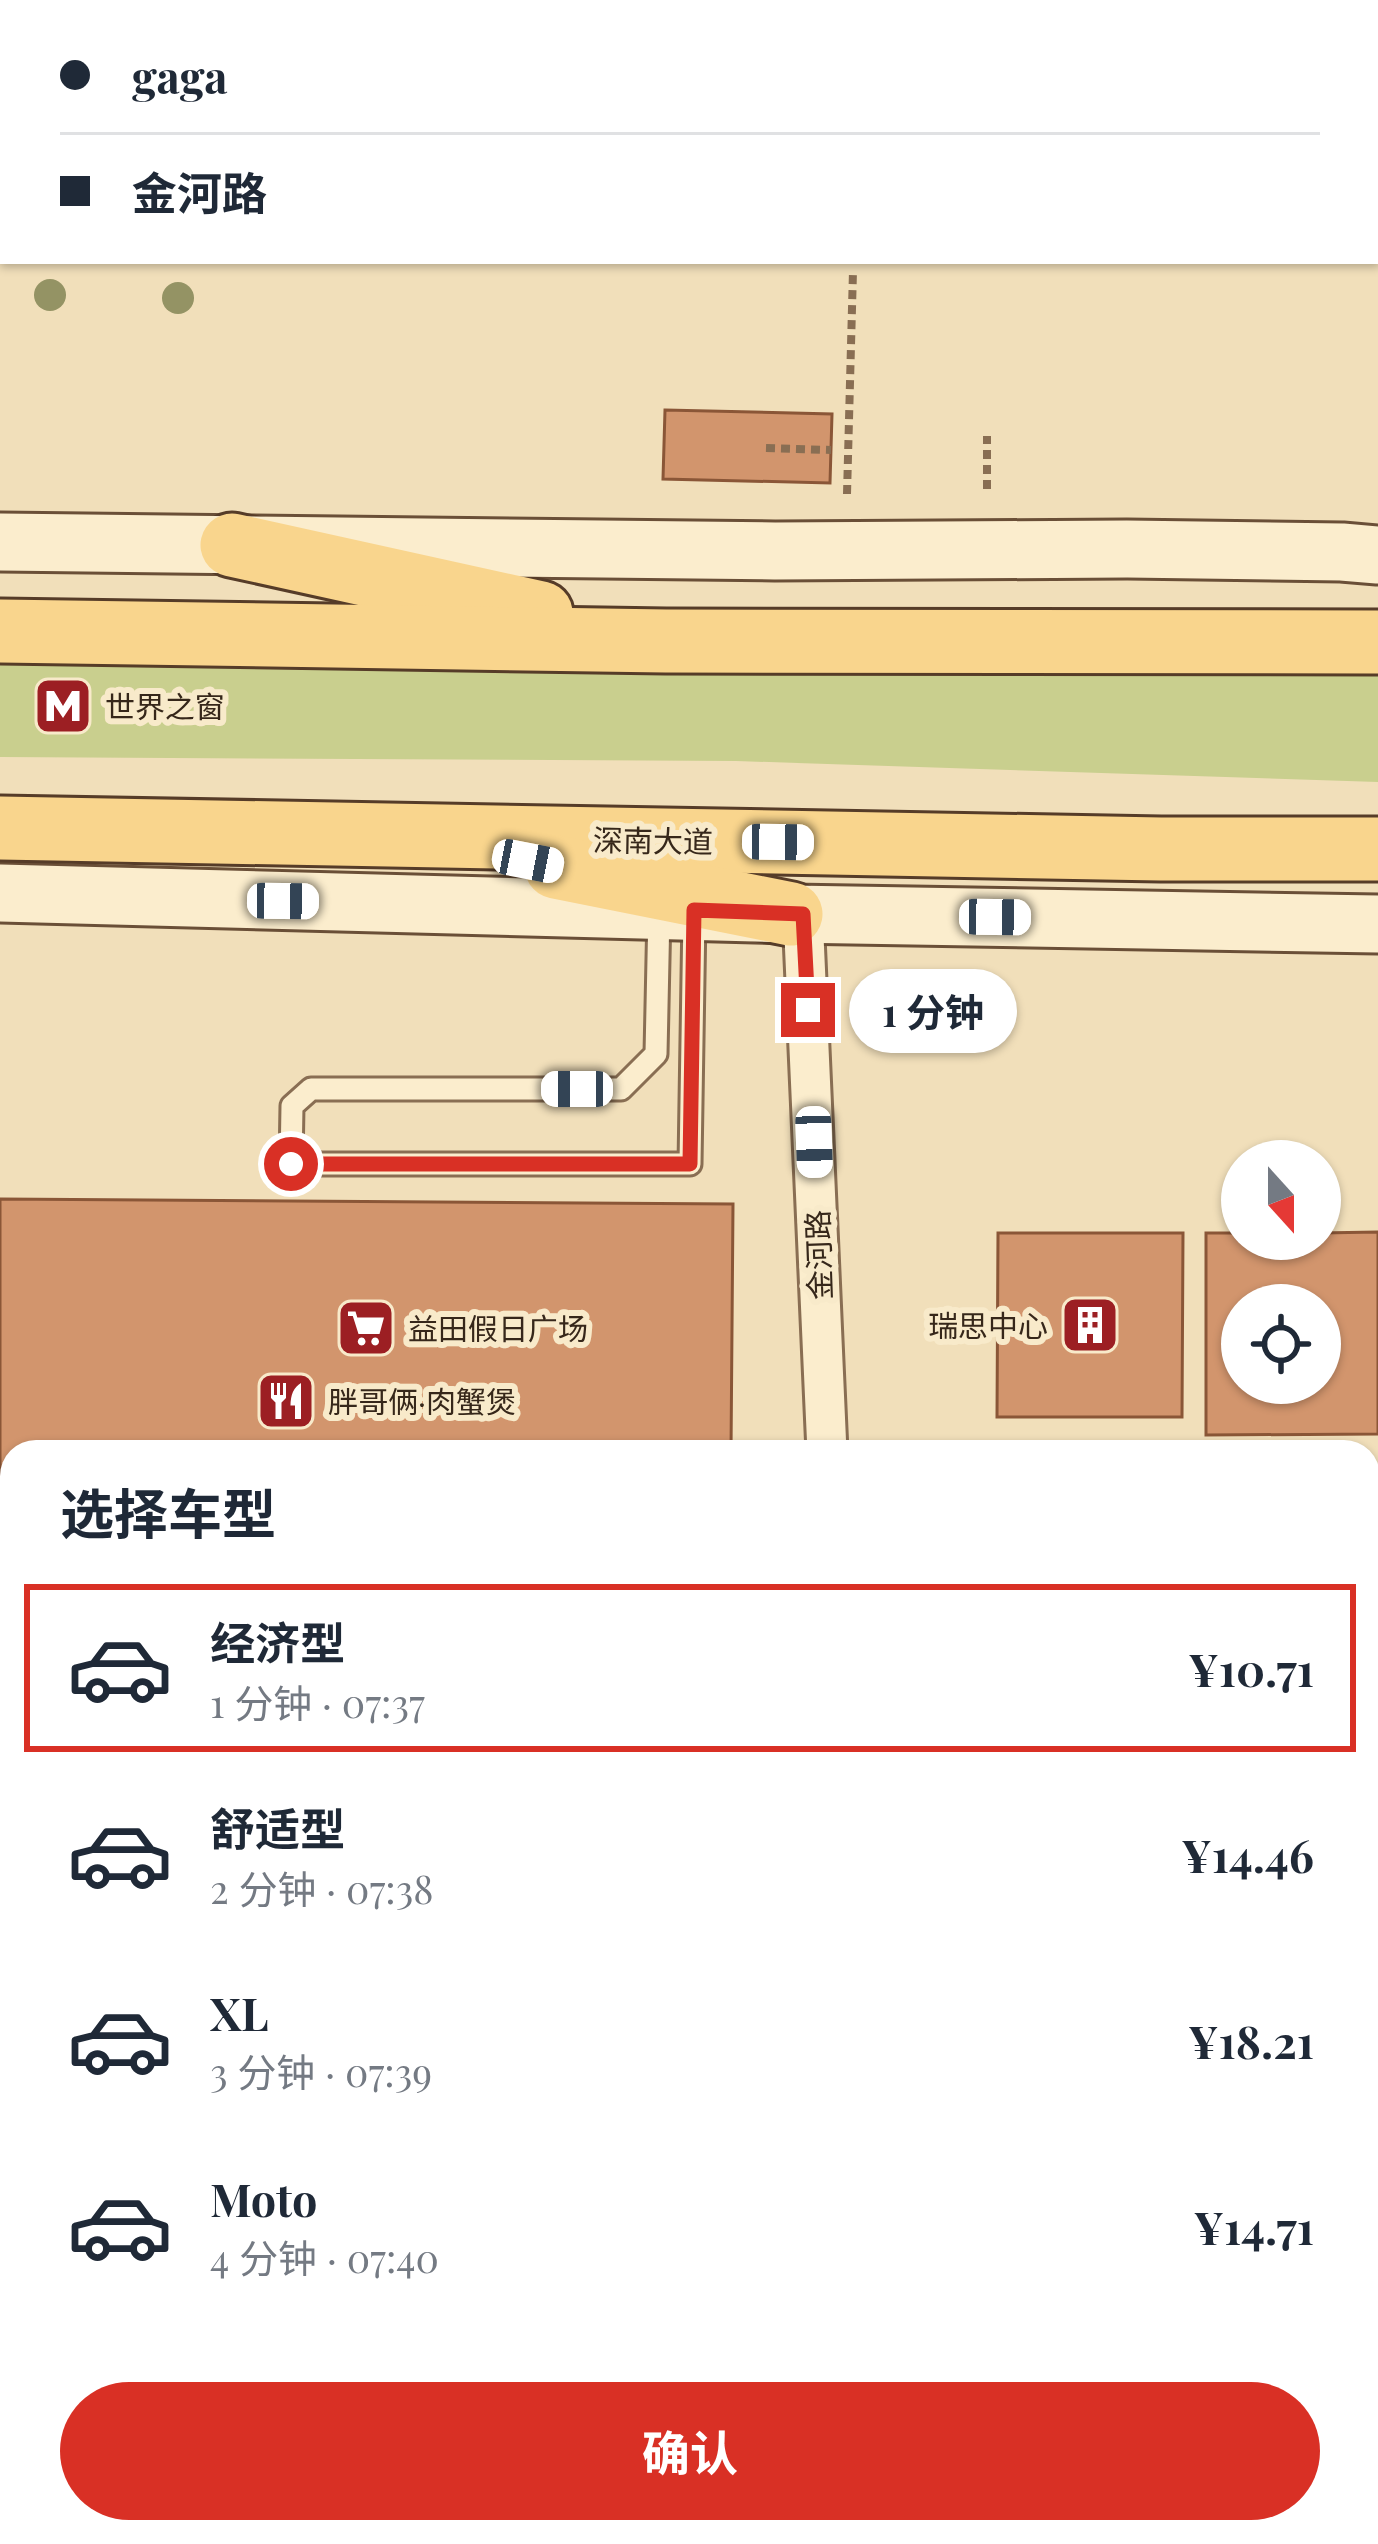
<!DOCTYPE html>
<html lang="zh">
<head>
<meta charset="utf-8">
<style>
  body { margin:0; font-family:"Playfair Display","Noto Sans SC",serif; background:#f6f6f7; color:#1f2937; height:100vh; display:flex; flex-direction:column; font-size:45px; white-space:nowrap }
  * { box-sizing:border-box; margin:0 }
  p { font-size:39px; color:#747a83 }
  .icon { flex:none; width:66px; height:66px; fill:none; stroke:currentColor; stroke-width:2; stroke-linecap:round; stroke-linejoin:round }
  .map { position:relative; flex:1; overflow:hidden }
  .drawer { position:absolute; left:0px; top:1440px; width:1380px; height:1104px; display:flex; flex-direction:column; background:#fff; border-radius:36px 36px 0 0; box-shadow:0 3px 9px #0004 }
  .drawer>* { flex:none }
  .guide { position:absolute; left:0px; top:0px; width:1380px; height:264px; box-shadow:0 3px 9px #0004; display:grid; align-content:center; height:264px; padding:0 60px; background:#fff }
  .needle { width:78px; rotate:159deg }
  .tools { position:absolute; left:1221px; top:1140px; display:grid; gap:24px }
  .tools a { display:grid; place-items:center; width:120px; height:120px; border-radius:50%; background:#fff; box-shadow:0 3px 9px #0004; font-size:60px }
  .end { position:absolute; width:54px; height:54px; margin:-27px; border:15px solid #d93025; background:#fff; box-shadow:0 0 0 6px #fff }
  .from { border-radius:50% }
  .bubble { position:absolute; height:84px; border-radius:42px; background:#fff; box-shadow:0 3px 9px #0004; font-size:39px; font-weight:700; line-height:84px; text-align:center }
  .car { position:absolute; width:36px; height:72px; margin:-36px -18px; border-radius:15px; box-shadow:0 0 9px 3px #0007; background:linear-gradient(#fff 24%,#345 0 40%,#fff 0 76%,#345 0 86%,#fff 0) }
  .guide b { display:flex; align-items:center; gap:42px; height:114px; font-size:45px }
  .guide b+b { border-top:3px solid #e0e1e3 }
  .guide i { width:30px; height:30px; background:#1f2937 }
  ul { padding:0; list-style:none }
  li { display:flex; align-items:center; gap:36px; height:168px; margin:0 24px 18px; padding:0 36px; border:6px solid transparent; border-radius:0px }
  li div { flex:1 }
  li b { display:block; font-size:45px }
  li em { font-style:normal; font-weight:700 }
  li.on { border-color:#d93025 }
  li>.icon { width:108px; height:108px; stroke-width:1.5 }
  h2 { padding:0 60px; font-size:54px; line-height:144px }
  .primary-button { display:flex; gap:24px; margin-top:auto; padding:24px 60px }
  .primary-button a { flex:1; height:138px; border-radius:72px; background:#d93025; color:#fff; font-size:48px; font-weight:700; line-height:138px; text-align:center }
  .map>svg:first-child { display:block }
</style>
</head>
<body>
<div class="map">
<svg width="1378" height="2544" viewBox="0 0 1378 2544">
  <rect width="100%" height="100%" fill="#f1dfba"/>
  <!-- green -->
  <g fill="#c9cf8e">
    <path d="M0,0h1378v89l-1,-86h-1374v145h-3z"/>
    <path d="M0,653l1378,14v115l-642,-21 -736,-4z"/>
  </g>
  <!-- building -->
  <g fill="#d2956d" stroke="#8a5637" stroke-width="3" fill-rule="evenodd">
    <path d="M665,410l167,4 -2,69 -167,-4z"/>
    <path d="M0,1199l733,5 -2,248h-719v46l-12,-1z"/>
    <path d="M1378,1232v202l-172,1v-202h36v6h78v-6zM1242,1305h78v78h-78z"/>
    <path d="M998,1233h185l-1,184h-185z"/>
    <path d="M1378,1683v52h-10v-51z"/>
    <path d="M1378,2321v163l-10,-25v-134z"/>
    <path d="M587,2532h250v12h-251z"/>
    <path d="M906,2532h193l-1,4 58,3v5h-251z"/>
  </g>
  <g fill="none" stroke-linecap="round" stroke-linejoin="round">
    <!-- service casing -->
    <g stroke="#896e53" stroke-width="27">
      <g id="service">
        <path d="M659,911l-3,143 -35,35h-310l-19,17 -1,58h399l4,-249"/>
        <path d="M1368,1540h10"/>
        <path d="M0,1761l12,-2"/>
        <path d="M0,1953l12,-2"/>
        <path d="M0,2136l12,-2"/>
        <path d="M0,2309l12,-2"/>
      </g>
    </g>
    <!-- minor casing -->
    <g stroke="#896e53" stroke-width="45">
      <g id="minor">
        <path d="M803,914l24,538"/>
        <path d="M0,1549h12"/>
        <path d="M1368,2232l10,-4"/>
        <path d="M0,2510l12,-1"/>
        <path d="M1229,2532l4,12"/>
        <path d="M370,2544l7,-12"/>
      </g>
    </g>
    <!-- secondary casing -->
    <g stroke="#6a4f37" stroke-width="63">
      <g id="secondary">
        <path d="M0,542l775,9 352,-2 215,3 36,3"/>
        <path d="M0,893l791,21 587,10"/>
      </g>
    </g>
    <!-- primary casing -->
    <g stroke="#563c28" stroke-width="69">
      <g id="primary">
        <path d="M232,545l309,68"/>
        <path d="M0,631l666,10 712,1"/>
        <path d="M0,828l1161,21h217"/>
        <path d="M556,867l235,47"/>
      </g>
    </g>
    <!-- path -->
    <g stroke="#896e53" stroke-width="8" stroke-dasharray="9 6" stroke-linecap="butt">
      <path d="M694,3v-3"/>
      <path d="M766,448l65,2"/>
      <path d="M987,489v-53"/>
      <path d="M847,494l6,-223"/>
    </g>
    <!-- service -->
    <use href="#service" stroke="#fbedcd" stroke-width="21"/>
    <!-- minor -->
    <use href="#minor" stroke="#fbedcd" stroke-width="39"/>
    <!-- secondary -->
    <use href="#secondary" stroke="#fbedcd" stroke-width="57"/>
    <!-- primary -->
    <use href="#primary" stroke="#f9d58d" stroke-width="63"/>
  </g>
  <!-- trees -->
  <g fill="#949364">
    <circle cx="50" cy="295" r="16"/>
    <circle cx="178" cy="298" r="16"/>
  </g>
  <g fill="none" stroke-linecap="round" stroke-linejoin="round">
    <!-- route -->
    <path stroke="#d93025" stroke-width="15" d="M291,1164h399l4,-254 109,4 5,96"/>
  </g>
  <!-- icons -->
  <defs>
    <g id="metro-square" transform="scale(3)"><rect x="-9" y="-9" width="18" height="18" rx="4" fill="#9c1f23" stroke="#f8eaca"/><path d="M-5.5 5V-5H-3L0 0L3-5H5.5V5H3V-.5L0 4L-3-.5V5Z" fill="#fff"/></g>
    <g id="building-square" transform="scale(3)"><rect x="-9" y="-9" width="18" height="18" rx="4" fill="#9c1f23" stroke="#f8eaca"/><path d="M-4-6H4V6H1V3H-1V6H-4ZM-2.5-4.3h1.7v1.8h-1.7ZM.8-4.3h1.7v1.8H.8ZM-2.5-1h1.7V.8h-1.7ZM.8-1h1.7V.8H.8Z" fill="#fff"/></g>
    <g id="supermarket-square" transform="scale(3)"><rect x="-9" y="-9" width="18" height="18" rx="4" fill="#9c1f23" stroke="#f8eaca"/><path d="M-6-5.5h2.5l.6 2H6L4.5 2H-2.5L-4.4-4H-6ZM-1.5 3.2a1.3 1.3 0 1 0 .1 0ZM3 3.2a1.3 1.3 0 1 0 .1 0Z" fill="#fff"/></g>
    <g id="restaurant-square" transform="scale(3)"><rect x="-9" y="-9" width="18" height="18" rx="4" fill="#9c1f23" stroke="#f8eaca"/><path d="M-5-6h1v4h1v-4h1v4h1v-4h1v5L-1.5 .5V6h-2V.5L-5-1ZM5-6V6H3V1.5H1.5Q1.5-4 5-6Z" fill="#fff"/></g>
  </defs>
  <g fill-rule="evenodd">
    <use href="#metro-square" x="63" y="706"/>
    <use href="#building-square" x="1090" y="1325"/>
    <use href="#supermarket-square" x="366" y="1328"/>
    <use href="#restaurant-square" x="286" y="1401"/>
  </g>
  <g text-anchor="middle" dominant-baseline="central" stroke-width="12" stroke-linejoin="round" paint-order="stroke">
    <!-- poi labels -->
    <g font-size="30" fill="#36271a" stroke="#f8eaca" text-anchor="start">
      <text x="105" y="706">世界之窗</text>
      <text x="1048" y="1325" text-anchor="end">瑞思中心</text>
      <text x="408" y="1328">益田假日广场</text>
      <text x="328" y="1401">胖哥俩·肉蟹煲</text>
    </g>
    <!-- street labels -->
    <g font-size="30" fill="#36271a" stroke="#f8eaca">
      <text transform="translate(653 840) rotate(1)">深南大道</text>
      <text transform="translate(818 1255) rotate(-92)">金河路</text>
    </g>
  </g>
</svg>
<div class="tools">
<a><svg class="needle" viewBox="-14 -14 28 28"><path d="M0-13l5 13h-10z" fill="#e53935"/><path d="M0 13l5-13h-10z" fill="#747a83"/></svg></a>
<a><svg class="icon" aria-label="locate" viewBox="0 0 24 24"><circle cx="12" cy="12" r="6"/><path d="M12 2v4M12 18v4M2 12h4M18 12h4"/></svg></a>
</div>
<i class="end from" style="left:291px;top:1164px"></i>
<i class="end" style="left:808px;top:1010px"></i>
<div class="bubble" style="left:849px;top:969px;width:168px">1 分钟</div>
<i class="car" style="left:778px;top:842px;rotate:91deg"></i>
<i class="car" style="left:528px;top:861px;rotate:101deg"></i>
<i class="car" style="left:283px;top:901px;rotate:91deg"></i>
<i class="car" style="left:995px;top:917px;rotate:91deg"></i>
<i class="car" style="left:577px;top:1089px;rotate:270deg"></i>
<i class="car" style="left:814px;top:1142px;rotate:178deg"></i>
<div class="guide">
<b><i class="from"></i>gaga</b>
<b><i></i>金河路</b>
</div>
<section class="drawer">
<h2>选择车型</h2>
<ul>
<li class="on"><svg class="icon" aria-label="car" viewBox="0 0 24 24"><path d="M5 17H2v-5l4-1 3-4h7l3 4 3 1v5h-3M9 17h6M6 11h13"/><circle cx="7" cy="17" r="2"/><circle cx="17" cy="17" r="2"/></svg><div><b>经济型</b><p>1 分钟 · 07:37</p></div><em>¥10.71</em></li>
<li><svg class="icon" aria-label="car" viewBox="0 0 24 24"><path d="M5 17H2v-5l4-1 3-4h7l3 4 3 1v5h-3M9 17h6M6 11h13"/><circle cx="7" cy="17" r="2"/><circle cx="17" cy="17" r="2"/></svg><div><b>舒适型</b><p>2 分钟 · 07:38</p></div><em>¥14.46</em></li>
<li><svg class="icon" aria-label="car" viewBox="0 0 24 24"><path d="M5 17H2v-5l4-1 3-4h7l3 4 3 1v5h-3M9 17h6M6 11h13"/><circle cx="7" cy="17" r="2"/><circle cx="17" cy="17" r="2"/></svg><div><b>XL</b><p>3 分钟 · 07:39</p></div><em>¥18.21</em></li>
<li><svg class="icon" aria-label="car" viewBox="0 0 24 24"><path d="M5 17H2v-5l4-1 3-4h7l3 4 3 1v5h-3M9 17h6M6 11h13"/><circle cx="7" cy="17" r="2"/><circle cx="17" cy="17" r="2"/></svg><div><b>Moto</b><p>4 分钟 · 07:40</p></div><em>¥14.71</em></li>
</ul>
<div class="primary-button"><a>确认</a></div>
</section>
</div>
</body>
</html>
